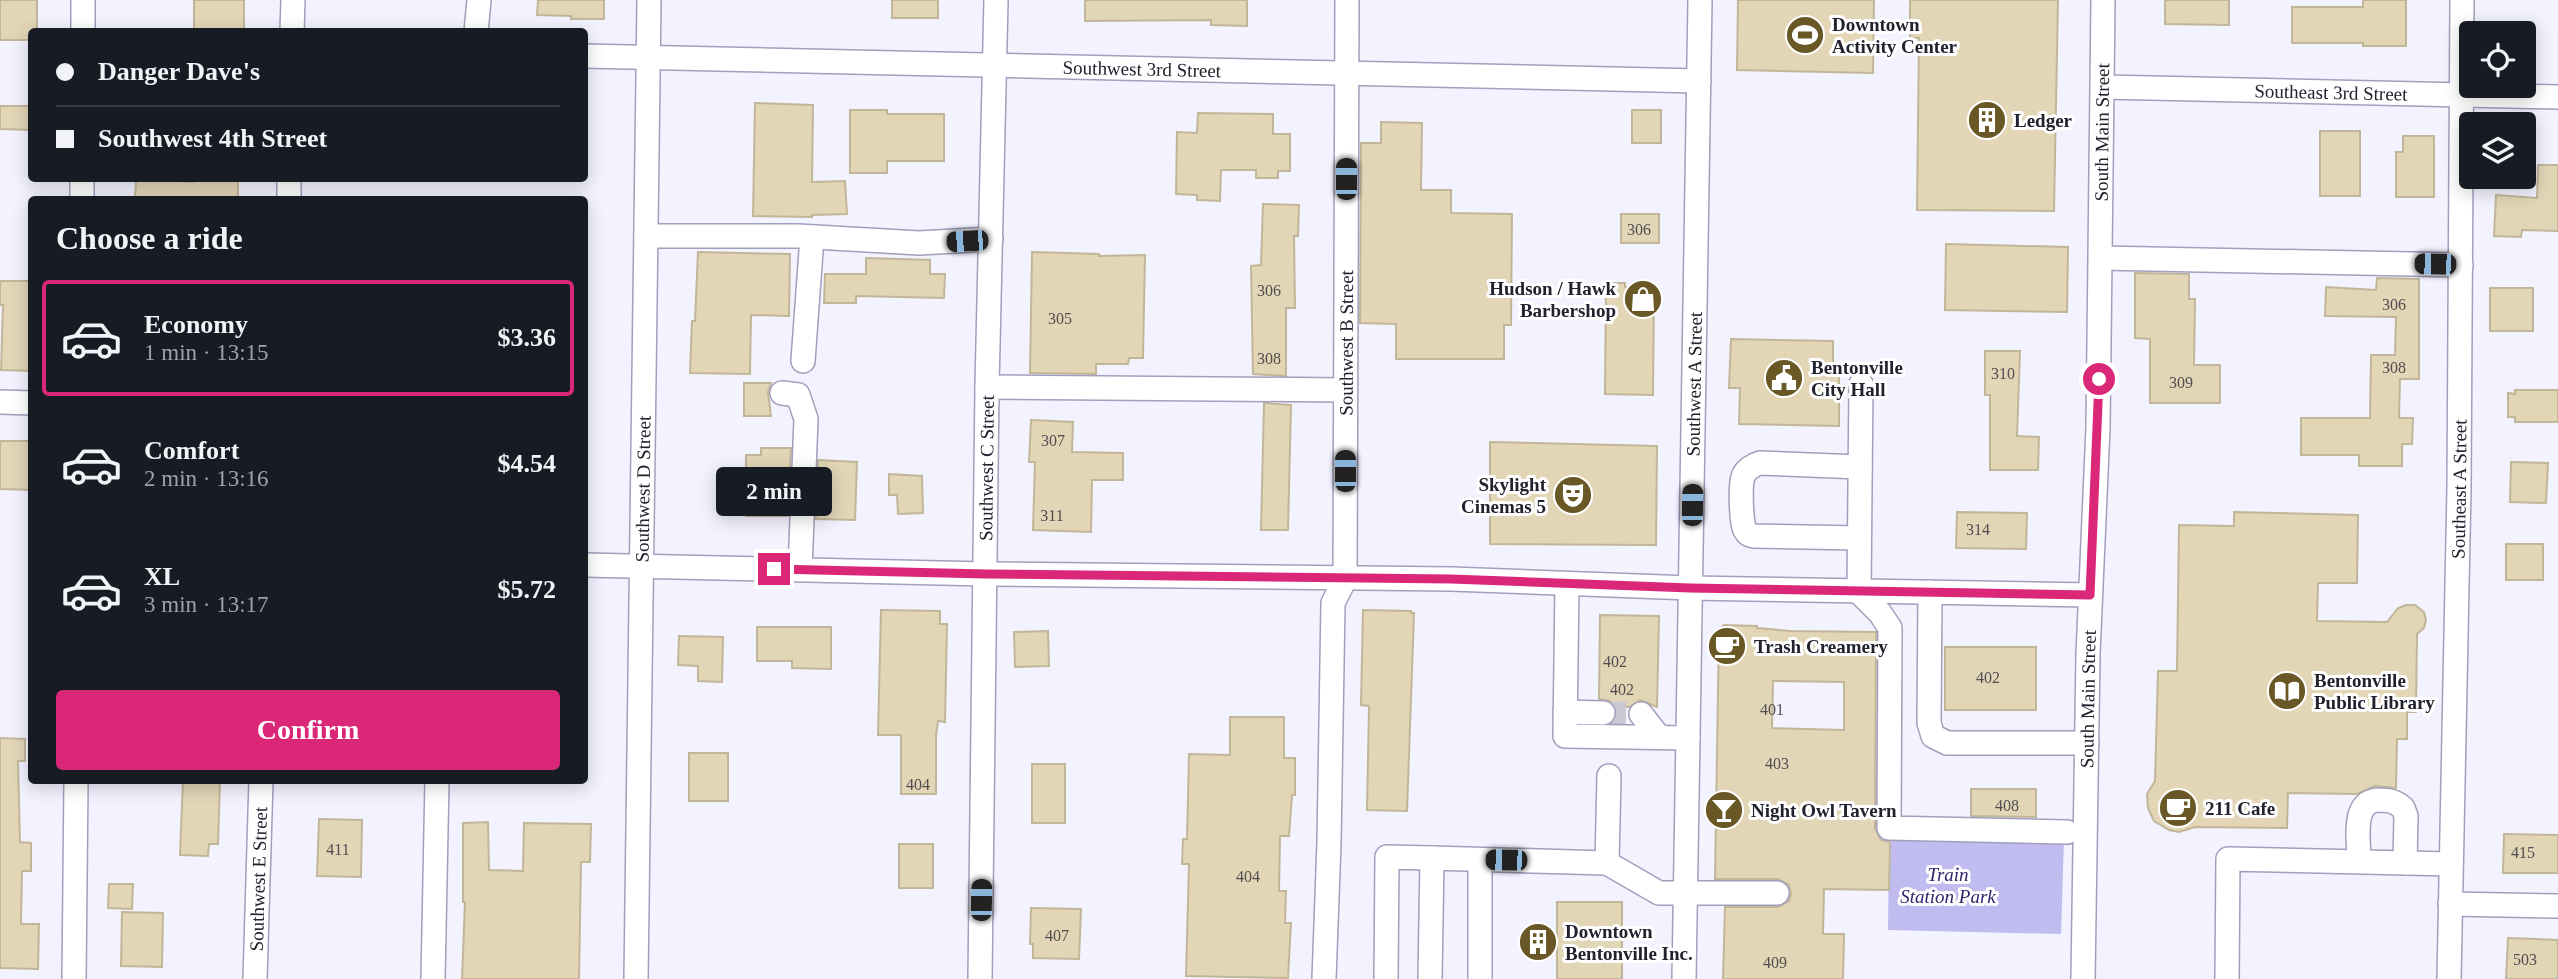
<!DOCTYPE html>
<html lang="en">
<head>
<meta charset="utf-8">
<style>
  body { margin:0; font-family:Georgia,serif; background:#242831; color:#f1f3f6; height:100vh; display:flex; flex-direction:column; font-size:26px; white-space:nowrap }
  * { box-sizing:border-box; margin:0 }
  p { font-size:23px; color:#9ea1a6 }
  .icon { flex:none; width:38px; height:38px; fill:none; stroke:currentColor; stroke-width:2; stroke-linecap:round; stroke-linejoin:round }
  .map { position:relative; flex:1; overflow:hidden }
  .sheet { position:absolute; left:28px; top:196px; width:560px; height:588px; display:flex; flex-direction:column; background:#171b24; border-radius:7px; box-shadow:0 4px 18px #0003 }
  .sheet>* { flex:none }
  .hud { position:absolute; left:28px; top:28px; width:560px; height:154px; border-radius:7px; box-shadow:0 4px 18px #0003; display:grid; align-content:center; height:154px; padding:0 28px; background:#171b24 }
  .controls { position:absolute; left:2459px; top:21px; display:grid; gap:14px }
  .controls a { display:grid; place-items:center; width:77px; height:77px; border-radius:7px; background:#171b24; box-shadow:0 4px 18px #0003; font-size:35px }
  .end { position:absolute; width:32px; height:32px; margin:-16px; border:9px solid #db2777; background:#fff; box-shadow:0 0 0 4px #fff }
  .from { border-radius:50% }
  .bubble { position:absolute; height:49px; border-radius:7px; background:#171b24; box-shadow:0 4px 18px #0003; font-size:23px; font-weight:600; line-height:49px; text-align:center }
  .car { position:absolute; width:21px; height:42px; margin:-21px -10px; border-radius:9px; box-shadow:0 0 5px 2px #0007; background:linear-gradient(#222 24%,#8ab4d8 0 40%,#222 0 76%,#8ab4d8 0 86%,#222 0) }
  .hud b { display:flex; align-items:center; gap:24px; height:66px; font-size:26px }
  .hud b+b { border-top:2px solid #363941 }
  .hud i { width:18px; height:18px; background:#f1f3f6 }
  ul { padding:0; list-style:none }
  li { display:flex; align-items:center; gap:21px; height:116px; margin:0 14px 10px; padding:0 14px; border:4px solid transparent; border-radius:7px }
  li div { flex:1 }
  li b { display:block; font-size:26px }
  li em { font-style:normal; font-weight:600 }
  li.selected { border-color:#db2777 }
  li>.icon { width:63px; height:63px; stroke-width:1.5 }
  h2 { padding:0 28px; font-size:32px; line-height:84px }
  .button { display:flex; gap:14px; margin-top:auto; padding:14px 28px }
  .button a { flex:1; height:80px; border-radius:7px; background:#db2777; color:#fff; font-size:28px; font-weight:600; line-height:80px; text-align:center }
  .map>svg:first-child { display:block }
</style>
</head>
<body>
<div class="map">
<svg width="2558" height="979" viewBox="0 0 2558 979">
  <rect width="100%" height="100%" fill="#f3f2ff"/>
  <!-- green -->
  <path fill="#c0bcef" d="M1889,837l175,2 -3,95 -173,-4z"/>
  <!-- building -->
  <g fill="#e2d6b7" stroke="#c2b699" stroke-width="2" fill-rule="evenodd">
    <path d="M0,0h37v32h-5v8h-32z"/>
    <rect x="194" y="0" width="50" height="32"/>
    <path d="M538,0h66v19h-33v-3l-34,-1z"/>
    <rect x="892" y="0" width="46" height="18"/>
    <path d="M1085,0h162v26l-36,-1v-5l-126,1z"/>
    <path d="M1738,0h136l-1,73 -136,-3z"/>
    <path d="M1910,0h148l-4,211 -137,-1 2,-172h-9z"/>
    <path d="M2165,0h64v25l-64,-1z"/>
    <path d="M2363,0h43v46h-43v-3h-71v-36h71z"/>
    <path d="M755,103l58,2 -1,77 33,-1 2,33 -35,1v2l-59,-1z"/>
    <path d="M0,106h31v24l-31,-1z"/>
    <path d="M850,110h37v4h57v47h-57v12h-37z"/>
    <rect x="1632" y="110" width="29" height="33"/>
    <path d="M1198,113l75,1v20h17v37h-12v7h-22v-8h-35l-1,31 -23,-1v-5l-21,-1 1,-62 20,1z"/>
    <path d="M1381,122l41,1 -1,67h30v23l61,1 -1,111h-7v34h-108v-35l-36,-1 1,-180h20z"/>
    <rect x="2320" y="131" width="40" height="65"/>
    <path d="M2403,136h31v61h-38v-45h7z"/>
    <path d="M2538,165h20v66l-36,-1 -1,7 -27,-1 2,-41 41,3z"/>
    <path d="M194,178h44v22h-103l1,-21 58,3z"/>
    <path d="M1263,204l36,1 -1,31h-4l1,72h-9v68l-33,-2 -2,-108 10,-1z"/>
    <rect x="1621" y="214" width="38" height="29"/>
    <path d="M1946,244l122,3 -1,65 -122,-2z"/>
    <path d="M698,252l92,2 -1,62 -38,-1 -1,59 -60,-1 2,-52h3z"/>
    <path d="M1032,252l67,2v2l46,-1 -2,103h-14l-1,6h-32v10l-66,-1z"/>
    <path d="M866,258l64,2v14h15l-1,24 -88,-2v7h-32l1,-29h41z"/>
    <path d="M2135,273l54,1v25h6l-1,66h26v38h-70v-64l-15,-1z"/>
    <path d="M2377,278l42,1v100h-19l-1,39h14l-1,26h-10v22h-43v-11h-58v-37h69l1,-63h24l1,-38 -71,-1 1,-29 50,3z"/>
    <path d="M0,281h32v90l-31,-1 2,-65h-3z"/>
    <path d="M1606,283h19v4h29l-1,108 -48,-1z"/>
    <rect x="2490" y="288" width="43" height="43"/>
    <path d="M1731,339l102,2v28h6v57l-100,-2 1,-36h-11z"/>
    <path d="M1985,351h35l-3,85 22,1 -1,33h-48v-75h-5z"/>
    <path d="M744,383h27l-3,9 3,24h-27z"/>
    <path d="M2515,390h43v32h-43v-5h-7v-24l7,1z"/>
    <path d="M1264,403l27,2 -3,125h-27z"/>
    <path d="M1031,420l42,2 -1,30 51,1v27h-31l-1,52 -58,-2 2,-68h-6z"/>
    <path d="M0,441h32v49l-32,-1z"/>
    <path d="M1490,442l167,4 -1,99 -166,-1z"/>
    <path d="M761,448h30l-3,68h-42v-61h15z"/>
    <path d="M818,460l39,2 -2,58 -39,-1z"/>
    <path d="M2511,462l37,1 -2,40 -36,-1z"/>
    <path d="M889,474l33,2 1,37 -25,1 -1,-19h-8z"/>
    <path d="M1957,512l70,1 -1,36 -70,-1z"/>
    <path d="M2234,512l124,3 -1,68h-39l-1,38 70,1 11,-14 8,-3h9l9,7 2,8 -2,8 -7,6 -1,78h-9v27h-10l-1,49 -21,-2 -18,8 -69,-1 -1,35 -92,-1 -16,5 -10,-2 -15,-9 -6,-13 -1,-14 8,-13 3,-110h19l2,-146 55,1z"/>
    <rect x="2506" y="544" width="37" height="36"/>
    <path d="M881,610l59,1v13h7l-2,98 -7,-1 -2,15v58h-35v-59h-23z"/>
    <path d="M1363,610l48,1v2h3l-7,198 -40,-1 2,-104 -8,-1z"/>
    <path d="M1600,615l59,1 -2,91 -17,-7 -10,7 -15,-1 -5,-5 -11,-2z"/>
    <path d="M1724,625l33,1v2l33,3 86,1 -1,196 6,12 9,2 -1,48 -65,-1 -1,45h21l-1,45h-120l2,-72h53l11,-6 2,-7 -2,-9 -11,-6h-63l4,-249zM1773,681l71,1v48l-72,-2z"/>
    <path d="M757,627h74v42l-39,-1v-7h-35z"/>
    <path d="M1048,631l1,35 -34,1 -1,-35z"/>
    <path d="M679,636l44,1 -1,45 -24,-1v-15l-20,-1z"/>
    <rect x="1945" y="647" width="91" height="63"/>
    <path d="M1230,717h54v41h11v37h-3l-3,41h-9l-1,55h7l-1,32h6l-3,55 -102,-2 3,-112h-7l1,-25h4l2,-85 41,1z"/>
    <path d="M0,738l25,1v22h-7l2,81 11,1v28h-9l-1,53h18l-1,45 -38,-1z"/>
    <rect x="689" y="753" width="39" height="48"/>
    <rect x="1032" y="764" width="33" height="59"/>
    <path d="M183,780h37l-2,64h-9l-1,12 -28,-1z"/>
    <path d="M1971,789h65v28l-65,-1z"/>
    <path d="M319,819l43,1 -1,57 -44,-1z"/>
    <path d="M488,822l1,48 34,1 1,-48 67,1 -1,38h-9l-2,117h-117l3,-77h-2v-79z"/>
    <path d="M2504,834l54,1v38h-55z"/>
    <rect x="899" y="844" width="34" height="44"/>
    <path d="M109,884h24l-1,25 -24,-1z"/>
    <rect x="1557" y="902" width="65" height="77"/>
    <path d="M1031,908l50,1 -2,50 -46,-1v-14h-3z"/>
    <path d="M122,912l41,1 -1,54 -41,-1z"/>
    <path d="M2508,938l50,2v39h-52z"/>
  </g>
  <g fill="none" stroke-linecap="round" stroke-linejoin="round">
    <!-- minor-tunnel -->
    <path stroke="#c9c8d5" stroke-width="23" stroke-dasharray="23 11" stroke-linecap="butt" d="M1603,713l38,1"/>
    <!-- minor casing -->
    <g stroke="#a19fbd" stroke-width="26">
      <g id="minor">
        <path d="M83,32v-32"/>
        <path d="M292,32l1,-32"/>
        <path d="M476,32l3,-32"/>
        <path id="s1" d="M584,56l1115,25"/>
        <path id="s2" d="M2103,87l455,10"/>
        <path d="M82,200v-22"/>
        <path d="M289,200v-22"/>
        <path d="M646,236h152l121,7 72,-4"/>
        <path d="M2101,258l360,7"/>
        <path d="M803,361l9,-124"/>
        <path d="M1861,384l-2,208 21,21 10,15 -1,200 178,4"/>
        <path d="M987,387l358,3"/>
        <path d="M782,393l16,2 8,24 -6,150"/>
        <path d="M0,402l32,1"/>
        <path d="M1859,538l-105,-2c-5,-1 -6,-1 -9,-6 -4,-6 -5,-45 -2,-53 2,-7 10,-12 17,-14l100,4"/>
        <path d="M584,565l402,9 465,5 239,9 400,7"/>
        <path d="M1567,584l-2,152 123,2"/>
        <path d="M1930,592l-1,131 4,13 14,7h140"/>
        <path d="M1565,712l38,1"/>
        <path d="M1641,714l18,23"/>
        <path d="M2359,861c0,-19 -8,-60 19,-61 11,0 17,1 25,8l3,8 -1,47"/>
        <path d="M1607,863l2,-87"/>
        <path d="M2450,904l108,2"/>
        <path d="M74,979l2,-199"/>
        <path id="s3" d="M255,979l6,-199"/>
        <path d="M433,979l4,-199"/>
        <path id="s4" d="M636,979l13,-979"/>
        <path id="s5" d="M980,979l7,-592 9,-387"/>
        <path id="s6" d="M1324,979l5,-136 4,-240 12,-24 2,-579"/>
        <path d="M1386,979l1,-122 45,1"/>
        <path d="M1430,979l2,-121 175,5 52,30h118"/>
        <path d="M1480,979v-119"/>
        <path id="s7" d="M1684,979l16,-979"/>
        <path id="s8" d="M2083,979l5,-325 10,-226 5,-428"/>
        <path d="M2227,979l1,-120 223,5"/>
        <path id="s9" d="M2449,979l10,-491 3,-488"/>
      </g>
    </g>
    <!-- minor -->
    <use href="#minor" stroke="#fff" stroke-width="23"/>
  </g>
  <g fill="none" stroke-linecap="round" stroke-linejoin="round">
    <!-- route -->
    <path stroke="#db2777" stroke-width="9" d="M774,569l212,5 465,5 239,9 400,7 9,-216"/>
  </g>
  <!-- icons -->
  <defs>
    <g id="stadium-disc" transform="scale(2.0125)"><circle r="9.5" fill="#695725" stroke="#fff"/><path d="M0-5a6.5 5 0 1 0 0 10a6.5 5 0 1 0 0-10ZM-3.5-1.8h7v3.6h-7Z" fill="#fff"/></g>
    <g id="building-disc" transform="scale(2.0125)"><circle r="9.5" fill="#695725" stroke="#fff"/><path d="M-4-6H4V6H1V3H-1V6H-4ZM-2.5-4.3h1.7v1.8h-1.7ZM.8-4.3h1.7v1.8H.8ZM-2.5-1h1.7V.8h-1.7ZM.8-1h1.7V.8H.8Z" fill="#fff"/></g>
    <g id="shop-disc" transform="scale(2.0125)"><circle r="9.5" fill="#695725" stroke="#fff"/><path d="M-5-2.5h2.3a2.7 3.5 0 0 1 5.4 0H5L5.5 6h-11ZM-1.5-2.5h3a1.5 2.3 0 0 0-3 0Z" fill="#fff"/></g>
    <g id="civic-disc" transform="scale(2.0125)"><circle r="9.5" fill="#695725" stroke="#fff"/><path d="M-.6-6.5H3V-4.5H.6V-3L4-1V1h2V6H-6V1h2V-1L-.6-3ZM-1.2 2.5V6h2.4V2.5Z" fill="#fff"/></g>
    <g id="theatre-disc" transform="scale(2.0125)"><circle r="9.5" fill="#695725" stroke="#fff"/><path d="M-5-5.5Q0-4 5-5.5V0Q5 5 0 6Q-5 5-5 0ZM-3.3-2.5H-1v1.5H-3.3ZM1-2.5H3.3v1.5H1ZM-2.8 1Q0 5.5 2.8 1Z" fill="#fff"/></g>
    <g id="cafe-disc" transform="scale(2.0125)"><circle r="9.5" fill="#695725" stroke="#fff"/><path d="M-5.5-4.5H6V0H3Q3 3.5 0 3.5H-2.5Q-5.5 3.5-5.5 0ZM3-3.2v2h1.7v-2ZM-6 4.5H4V6H-6Z" fill="#fff"/></g>
    <g id="library-disc" transform="scale(2.0125)"><circle r="9.5" fill="#695725" stroke="#fff"/><path d="M-6-4Q-3-5.5-.7-3.5V5Q-3 3-6 4ZM6-4Q3-5.5 .7-3.5V5Q3 3 6 4Z" fill="#fff"/></g>
    <g id="bar-disc" transform="scale(2.0125)"><circle r="9.5" fill="#695725" stroke="#fff"/><path d="M-6-5H6L.8 .8V4.5H3.5V6h-7V4.5H-.8V.8Z" fill="#fff"/></g>
  </defs>
  <g fill-rule="evenodd">
    <use href="#stadium-disc" x="1805" y="35"/>
    <use href="#building-disc" x="1987" y="120"/>
    <use href="#shop-disc" x="1643" y="299"/>
    <use href="#civic-disc" x="1784" y="378"/>
    <use href="#theatre-disc" x="1573" y="495"/>
    <use href="#cafe-disc" x="1727" y="646"/>
    <use href="#library-disc" x="2287" y="691"/>
    <use href="#cafe-disc" x="2178" y="808"/>
    <use href="#bar-disc" x="1724" y="810"/>
    <use href="#building-disc" x="1538" y="942"/>
  </g>
  <g text-anchor="middle" dominant-baseline="central" stroke-width="6" stroke-linejoin="round" paint-order="stroke">
    <!-- number labels -->
    <g font-size="16" fill="#524e50">
      <text x="1639" y="229">306</text>
      <text x="1269" y="290">306</text>
      <text x="2394" y="304">306</text>
      <text x="1060" y="318">305</text>
      <text x="1269" y="358">308</text>
      <text x="2394" y="367">308</text>
      <text x="2003" y="373">310</text>
      <text x="2181" y="382">309</text>
      <text x="1053" y="440">307</text>
      <text x="1052" y="515">311</text>
      <text x="1978" y="529">314</text>
      <text x="1615" y="661">402</text>
      <text x="1988" y="677">402</text>
      <text x="1622" y="689">402</text>
      <text x="1772" y="709">401</text>
      <text x="1777" y="763">403</text>
      <text x="918" y="784">404</text>
      <text x="2007" y="805">408</text>
      <text x="338" y="849">411</text>
      <text x="2523" y="852">415</text>
      <text x="1248" y="876">404</text>
      <text x="1057" y="935">407</text>
      <text x="2525" y="959">503</text>
      <text x="1775" y="962">409</text>
    </g>
    <!-- poi labels -->
    <g font-size="19" font-weight="bold" fill="#22212d" stroke="#fff" text-anchor="start">
      <text x="1832" y="24">Downtown<tspan x="1832" dy="22">Activity Center</tspan></text>
      <text x="2014" y="120">Ledger</text>
      <text x="1616" y="288" text-anchor="end">Hudson / Hawk<tspan x="1616" dy="22">Barbershop</tspan></text>
      <text x="1811" y="367">Bentonville<tspan x="1811" dy="22">City Hall</tspan></text>
      <text x="1546" y="484" text-anchor="end">Skylight<tspan x="1546" dy="22">Cinemas 5</tspan></text>
      <text x="1754" y="646">Trash Creamery</text>
      <text x="2314" y="680">Bentonville<tspan x="2314" dy="22">Public Library</tspan></text>
      <text x="2205" y="808">211 Cafe</text>
      <text x="1751" y="810">Night Owl Tavern</text>
      <text x="1565" y="931">Downtown<tspan x="1565" dy="22">Bentonville Inc.</tspan></text>
    </g>
    <!-- street labels -->
    <g font-size="19" fill="#22212d" stroke="#fff">
      <text stroke="none"><textPath href="#s1" startOffset="558">Southwest 3rd Street</textPath></text>
      <text stroke="none"><textPath href="#s2" startOffset="228">Southeast 3rd Street</textPath></text>
      <text stroke="none"><textPath href="#s8" startOffset="847">South Main Street</textPath></text>
      <text stroke="none"><textPath href="#s6" startOffset="639">Southwest B Street</textPath></text>
      <text stroke="none"><textPath href="#s7" startOffset="595">Southwest A Street</textPath></text>
      <text stroke="none"><textPath href="#s5" startOffset="511">Southwest C Street</textPath></text>
      <text stroke="none"><textPath href="#s4" startOffset="490">Southwest D Street</textPath></text>
      <text stroke="none"><textPath href="#s9" startOffset="490">Southeast A Street</textPath></text>
      <text stroke="none"><textPath href="#s8" startOffset="280">South Main Street</textPath></text>
      <text stroke="none"><textPath href="#s3" startOffset="100">Southwest E Street</textPath></text>
    </g>
    <!-- park labels -->
    <g font-size="19" font-style="italic" fill="#32226b" stroke="#fff">
      <text x="1948" y="874">Train<tspan x="1948" dy="22">Station Park</tspan></text>
    </g>
  </g>
</svg>
<div class="controls">
<a><svg class="icon" aria-label="locate" viewBox="0 0 24 24"><circle cx="12" cy="12" r="6"/><path d="M12 2v4M12 18v4M2 12h4M18 12h4"/></svg></a>
<a><svg class="icon" aria-label="layers" viewBox="0 0 24 24"><path d="M12 4l9 5-9 5-9-5zM3 14l9 5 9-5"/></svg></a>
</div>
<i class="end from" style="left:2099px;top:379px"></i>
<i class="end" style="left:774px;top:569px"></i>
<div class="bubble" style="left:716px;top:467px;width:116px">2 min</div>
<i class="car" style="left:1346px;top:179px;rotate:0deg"></i>
<i class="car" style="left:967px;top:241px;rotate:267deg"></i>
<i class="car" style="left:2435px;top:264px;rotate:271deg"></i>
<i class="car" style="left:1345px;top:471px;rotate:0deg"></i>
<i class="car" style="left:1692px;top:505px;rotate:1deg"></i>
<i class="car" style="left:1506px;top:860px;rotate:271deg"></i>
<i class="car" style="left:981px;top:900px;rotate:1deg"></i>
<div class="hud">
<b><i class="from"></i>Danger Dave's</b>
<b><i></i>Southwest 4th Street</b>
</div>
<section class="sheet">
<h2>Choose a ride</h2>
<ul>
<li class="selected"><svg class="icon" aria-label="car" viewBox="0 0 24 24"><path d="M5 17H2v-5l4-1 3-4h7l3 4 3 1v5h-3M9 17h6M6 11h13"/><circle cx="7" cy="17" r="2"/><circle cx="17" cy="17" r="2"/></svg><div><b>Economy</b><p>1 min · 13:15</p></div><em>$3.36</em></li>
<li><svg class="icon" aria-label="car" viewBox="0 0 24 24"><path d="M5 17H2v-5l4-1 3-4h7l3 4 3 1v5h-3M9 17h6M6 11h13"/><circle cx="7" cy="17" r="2"/><circle cx="17" cy="17" r="2"/></svg><div><b>Comfort</b><p>2 min · 13:16</p></div><em>$4.54</em></li>
<li><svg class="icon" aria-label="car" viewBox="0 0 24 24"><path d="M5 17H2v-5l4-1 3-4h7l3 4 3 1v5h-3M9 17h6M6 11h13"/><circle cx="7" cy="17" r="2"/><circle cx="17" cy="17" r="2"/></svg><div><b>XL</b><p>3 min · 13:17</p></div><em>$5.72</em></li>
</ul>
<div class="button"><a>Confirm</a></div>
</section>
</div>
</body>
</html>
